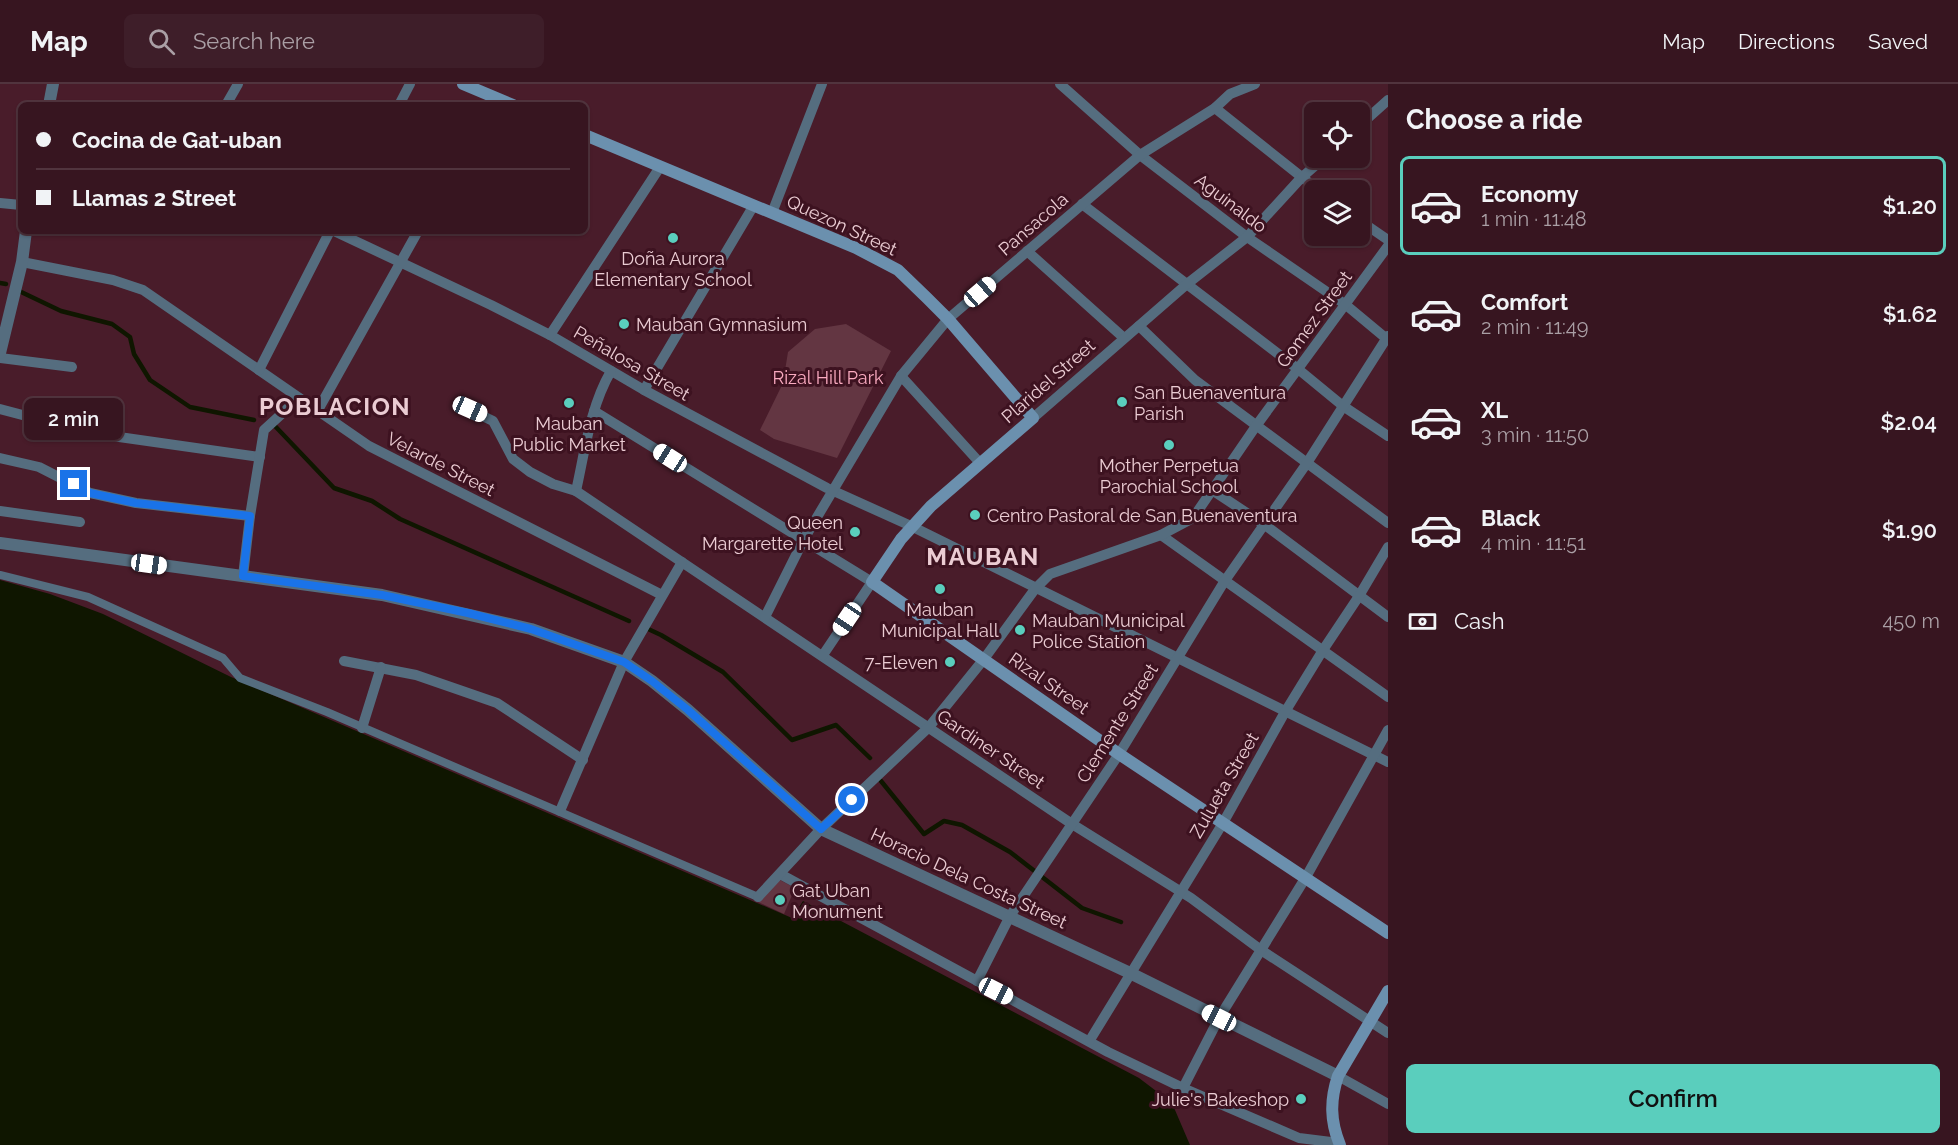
<!DOCTYPE html>
<html lang="en">
<head>
<meta charset="utf-8">
<style>
  body { margin:0; font-family:Raleway,sans-serif; background:#3e1e29; color:#f1f3f6; height:100vh; display:flex; flex-direction:column; font-size:22px; white-space:nowrap }
  * { box-sizing:border-box; margin:0 }
  p { font-size:20px; color:#aa9fa5 }
  .icon { flex:none; width:33px; height:33px; fill:none; stroke:currentColor; stroke-width:2; stroke-linecap:round; stroke-linejoin:round }
  .map { position:relative; flex:1; overflow:hidden }
  .details { display:flex; flex-direction:column; background:#371520; width:570px }
  .details>* { flex:none }
  .hud { position:absolute; left:18px; top:18px; width:570px; height:132px; border-radius:9px; box-shadow:0 2px 4px #0004,0 0 0 2px #51343e; display:grid; align-content:center; height:132px; padding:0 18px; background:#371520 }
  .tools { position:absolute; left:1304px; top:18px; display:grid; gap:12px }
  .tools a { display:grid; place-items:center; width:66px; height:66px; border-radius:9px; background:#371520; box-shadow:0 2px 4px #0004,0 0 0 2px #51343e; font-size:30px }
  .end { position:absolute; width:27px; height:27px; margin:-14px; border:8px solid #1a73e8; background:#fff; box-shadow:0 0 0 3px #fff }
  .from { border-radius:50% }
  .bubble { position:absolute; height:42px; border-radius:9px; background:#371520; box-shadow:0 2px 4px #0004,0 0 0 2px #51343e; font-size:20px; font-weight:600; line-height:42px; text-align:center }
  .car { position:absolute; width:18px; height:36px; margin:-18px -9px; border-radius:8px; box-shadow:0 0 4px 2px #0007; background:linear-gradient(#fff 24%,#345 0 40%,#fff 0 76%,#345 0 86%,#fff 0) }
  .hud b { display:flex; align-items:center; gap:21px; height:57px; font-size:22px }
  .hud b+b { border-top:2px solid #51343e }
  .hud i { width:15px; height:15px; background:#f1f3f6 }
  ul { padding:0; list-style:none }
  li { display:flex; align-items:center; gap:18px; height:99px; margin:0 12px 9px; padding:0 6px; border:3px solid transparent; border-radius:9px }
  li div { flex:1 }
  li b { display:block; font-size:22px }
  li em { font-style:normal; font-weight:600 }
  li.on { border-color:#5acebd }
  li>.icon { width:54px; height:54px; stroke-width:1.5 }
  h2 { padding:0 18px; font-size:27px; line-height:72px }
  .pay { display:flex; align-items:center; gap:15px; height:66px; padding:0 18px; font-size:22px }
  .pay p { margin-inline-start:auto }
  .cta { display:flex; gap:12px; margin-top:auto; padding:12px 18px }
  .cta a { flex:1; height:69px; border-radius:9px; background:#5acebd; color:#111; font-size:24px; font-weight:600; line-height:69px; text-align:center }
  header { display:flex; align-items:center; gap:36px; box-sizing:border-box; height:84px; padding:0 30px; background:#371520; border-bottom:2px solid #51343e }
  header strong { font-size:28px }
  nav { display:flex; gap:33px; margin-inline-start:auto; font-size:21px }
  .search { width:420px; height:54px; background:#3e1e29; display:flex; align-items:center; gap:15px; box-sizing:border-box; padding:0 21px; border-radius:9px; color:#aa9fa5; font-size:22px }
  main { display:flex; flex:1; min-height:0 }
  .map>svg:first-child { display:block }
</style>
</head>
<body>
<header>
<strong>Map</strong>
<div class="search"><svg class="icon" aria-label="search" viewBox="0 0 24 24"><circle cx="10" cy="10" r="6"/><path d="M15 15l6 6"/></svg>Search here</div>
<nav><a>Map</a><a>Directions</a><a>Saved</a></nav>
</header>
<main>
<div class="map">
<svg width="1388" height="1061" viewBox="0 0 1388 1061">
  <rect width="100%" height="100%" fill="#491c2a"/>
  <!-- green -->
  <g fill="#633642">
    <path d="M846,240l45,27 -54,107 -63,-19 -14,-9 23,-47 5,-31 27,-23z"/>
    <path d="M778,795l17,9 -11,26 -28,-13z"/>
  </g>
  <!-- water -->
  <path fill="#0f1600" d="M0,496l50,14 53,20 128,63 561,241 11,-17 336,177 33,25 18,42h-1190z"/>
  <g fill="none" stroke-linecap="round" stroke-linejoin="round">
    <!-- stream -->
    <g stroke="#0f1600" stroke-width="4.5">
      <path d="M0,199l6,1"/>
      <path d="M17,206l44,21 51,13 18,13 4,17 16,26 40,27 64,13"/>
      <path d="M274,341l60,63 38,13 28,18 229,102"/>
      <path d="M646,544l15,7 62,37 69,68 44,-15 34,33"/>
      <path d="M881,697l43,53 20,-13 18,4 48,27 72,56 39,14"/>
    </g>
    <!-- pedestrian -->
    <path stroke="#556d7f" stroke-width="8" d="M0,491l88,22 135,61 17,20 87,34 431,185"/>
    <!-- minor -->
    <g stroke="#556d7f" stroke-width="10">
      <path d="M1060,0l80,71 107,82 99,68 42,35"/>
      <path d="M226,21l12,-21"/>
      <path d="M399,21l11,-21"/>
      <path d="M1215,24l103,82"/>
      <path d="M1359,42l29,-26"/>
      <path d="M0,119l21,2"/>
      <path d="M1082,120l216,165 45,37 45,30"/>
      <path d="M772,129l50,-129"/>
      <path d="M1359,136l29,20"/>
      <path d="M334,147l157,74 59,30 94,55 183,98 84,38 477,236"/>
      <path d="M1027,167l97,87"/>
      <path d="M22,178l91,18 30,10 226,156 293,149"/>
      <path d="M1139,242l56,54 193,143"/>
      <path d="M550,251l110,-168"/>
      <path d="M0,274l72,9"/>
      <path d="M259,286l71,-139"/>
      <path d="M901,292l79,87"/>
      <path d="M644,306l110,-185"/>
      <path d="M458,320l35,17 20,38 17,13 23,12 23,7 496,333 119,74 70,52 127,83"/>
      <path d="M0,325l91,24 169,24"/>
      <path d="M318,326l100,-179"/>
      <path d="M594,327l278,171 -49,73"/>
      <path d="M1033,334l154,-134 60,-47 54,-59 23,-20"/>
      <path d="M0,374l39,9 51,26 46,10 114,13"/>
      <path d="M1212,406l53,35 123,92"/>
      <path d="M576,407c9,-40 14,-84 35,-120"/>
      <path d="M0,427l80,11"/>
      <path d="M1161,451l227,162"/>
      <path d="M243,492l7,-60 14,-86 35,-32"/>
      <path d="M765,533l39,-78 97,-163 47,-57 192,-164 75,-47 15,-14 25,-10"/>
      <path d="M344,577l72,14 81,28 86,57"/>
      <path d="M362,644l19,-61"/>
      <path d="M560,727l64,-149 58,-100"/>
      <path d="M780,790l328,178 75,36 116,50 40,5"/>
      <path d="M758,813l63,-68 108,-102 55,-68 51,-70 15,-15 111,-39 32,-17 63,-92 132,-180"/>
      <path d="M977,897l33,-65 109,-162 105,-172 83,-119 81,-127"/>
      <path d="M1090,956l133,-217 62,-111 38,-62 36,-54 29,-49"/>
      <path d="M1338,992l50,28"/>
      <path d="M1183,1004l36,-70 87,-141 82,-147"/>
    </g>
    <!-- tertiary -->
    <g stroke="#556d7f" stroke-width="12">
      <path d="M49,21l4,-21"/>
      <path d="M0,269l22,-91 4,-31"/>
      <path d="M0,459l382,52 149,34 93,33 28,19 36,29 133,119 309,144 208,103"/>
    </g>
    <!-- secondary -->
    <g stroke="#6b90ae" stroke-width="12">
      <path d="M463,0l50,21"/>
      <path d="M585,51l271,113 42,22 29,28 21,21 85,99 -102,88 -30,33 -29,43 247,172 269,179"/>
      <path d="M1340,1061c-10,-24 -10,-45 -2,-69l50,-85"/>
    </g>
  </g>
  <g fill="none" stroke-linecap="round" stroke-linejoin="round">
    <!-- route -->
    <path stroke="#1a73e8" stroke-width="8" d="M74,400l16,9 46,10 114,13 -7,60 139,19 86,18 63,16 93,33 28,19 36,29 133,119 31,-29"/>
  </g>
  <!-- markers -->
  <g fill="#5acebd" stroke="#3d1220" stroke-width="2">
    <circle cx="673" cy="154" r="6"/>
    <circle cx="624" cy="240" r="6"/>
    <circle cx="1122" cy="318" r="6"/>
    <circle cx="569" cy="319" r="6"/>
    <circle cx="1169" cy="361" r="6"/>
    <circle cx="975" cy="431" r="6"/>
    <circle cx="855" cy="448" r="6"/>
    <circle cx="940" cy="505" r="6"/>
    <circle cx="1020" cy="546" r="6"/>
    <circle cx="950" cy="578" r="6"/>
    <circle cx="780" cy="816" r="6"/>
    <circle cx="1301" cy="1015" r="6"/>
  </g>
  <g text-anchor="middle" dominant-baseline="central" stroke-width="6" stroke-linejoin="round" paint-order="stroke">
    <!-- street labels -->
    <g font-size="18" fill="#ebccd3" stroke="#3d1220">
      <text transform="translate(1231 119) rotate(37)">Aguinaldo</text>
      <text transform="translate(1033 140) rotate(-41)">Pansacola</text>
      <text transform="translate(842 141) rotate(25)">Quezon Street</text>
      <text transform="translate(1314 235) rotate(-54)">Gomez Street</text>
      <text transform="translate(632 279) rotate(30)">Peñalosa Street</text>
      <text transform="translate(1048 297) rotate(-41)">Plaridel Street</text>
      <text transform="translate(441 380) rotate(27)">Velarde Street</text>
      <text transform="translate(1049 599) rotate(35)">Rizal Street</text>
      <text transform="translate(1117 639) rotate(-58)">Clemente Street</text>
      <text transform="translate(991 665) rotate(34)">Gardiner Street</text>
      <text transform="translate(1224 701) rotate(-60)">Zulueta Street</text>
      <text transform="translate(969 794) rotate(25)">Horacio Dela Costa Street</text>
    </g>
    <!-- poi labels -->
    <g font-size="18" fill="#ebccd3" stroke="#3d1220" text-anchor="start">
      <text x="673" y="174" text-anchor="middle">Doña Aurora<tspan x="673" dy="21">Elementary School</tspan></text>
      <text x="636" y="240">Mauban Gymnasium</text>
      <text x="1134" y="308">San Buenaventura<tspan x="1134" dy="21">Parish</tspan></text>
      <text x="569" y="339" text-anchor="middle">Mauban<tspan x="569" dy="21">Public Market</tspan></text>
      <text x="1169" y="381" text-anchor="middle">Mother Perpetua<tspan x="1169" dy="21">Parochial School</tspan></text>
      <text x="987" y="431">Centro Pastoral de San Buenaventura</text>
      <text x="843" y="438" text-anchor="end">Queen<tspan x="843" dy="21">Margarette Hotel</tspan></text>
      <text x="940" y="525" text-anchor="middle">Mauban<tspan x="940" dy="21">Municipal Hall</tspan></text>
      <text x="1032" y="536">Mauban Municipal<tspan x="1032" dy="21">Police Station</tspan></text>
      <text x="938" y="578" text-anchor="end">7-Eleven</text>
      <text x="792" y="806">Gat Uban<tspan x="792" dy="21">Monument</tspan></text>
      <text x="1289" y="1015" text-anchor="end">Julie's Bakeshop</text>
    </g>
    <!-- park labels -->
    <g font-size="18" fill="#faabc0" stroke="#3d1220">
      <text x="828" y="293">Rizal Hill Park</text>
    </g>
    <!-- district labels -->
    <g font-size="24" font-weight="bold" letter-spacing="1.5" fill="#ebccd3" stroke="#3d1220">
      <text x="335" y="322">POBLACION</text>
      <text x="983" y="472">MAUBAN</text>
    </g>
  </g>
</svg>
<div class="tools">
<a><svg class="icon" aria-label="locate" viewBox="0 0 24 24"><circle cx="12" cy="12" r="6"/><path d="M12 2v4M12 18v4M2 12h4M18 12h4"/></svg></a>
<a><svg class="icon" aria-label="layers" viewBox="0 0 24 24"><path d="M12 4l9 5-9 5-9-5zM3 14l9 5 9-5"/></svg></a>
</div>
<i class="end from" style="left:852px;top:716px"></i>
<i class="end" style="left:74px;top:400px"></i>
<div class="bubble" style="left:24px;top:314px;width:99px">2 min</div>
<i class="car" style="left:980px;top:208px;rotate:49deg"></i>
<i class="car" style="left:470px;top:325px;rotate:114deg"></i>
<i class="car" style="left:670px;top:374px;rotate:302deg"></i>
<i class="car" style="left:149px;top:480px;rotate:98deg"></i>
<i class="car" style="left:847px;top:535px;rotate:214deg"></i>
<i class="car" style="left:996px;top:907px;rotate:117deg"></i>
<i class="car" style="left:1219px;top:934px;rotate:297deg"></i>
<div class="hud">
<b><i class="from"></i>Cocina de Gat-uban</b>
<b><i></i>Llamas 2 Street</b>
</div>
</div>
<section class="details">
<h2>Choose a ride</h2>
<ul>
<li class="on"><svg class="icon" aria-label="car" viewBox="0 0 24 24"><path d="M5 17H2v-5l4-1 3-4h7l3 4 3 1v5h-3M9 17h6M6 11h13"/><circle cx="7" cy="17" r="2"/><circle cx="17" cy="17" r="2"/></svg><div><b>Economy</b><p>1 min · 11:48</p></div><em>$1.20</em></li>
<li><svg class="icon" aria-label="car" viewBox="0 0 24 24"><path d="M5 17H2v-5l4-1 3-4h7l3 4 3 1v5h-3M9 17h6M6 11h13"/><circle cx="7" cy="17" r="2"/><circle cx="17" cy="17" r="2"/></svg><div><b>Comfort</b><p>2 min · 11:49</p></div><em>$1.62</em></li>
<li><svg class="icon" aria-label="car" viewBox="0 0 24 24"><path d="M5 17H2v-5l4-1 3-4h7l3 4 3 1v5h-3M9 17h6M6 11h13"/><circle cx="7" cy="17" r="2"/><circle cx="17" cy="17" r="2"/></svg><div><b>XL</b><p>3 min · 11:50</p></div><em>$2.04</em></li>
<li><svg class="icon" aria-label="car" viewBox="0 0 24 24"><path d="M5 17H2v-5l4-1 3-4h7l3 4 3 1v5h-3M9 17h6M6 11h13"/><circle cx="7" cy="17" r="2"/><circle cx="17" cy="17" r="2"/></svg><div><b>Black</b><p>4 min · 11:51</p></div><em>$1.90</em></li>
</ul>
<div class="pay"><svg class="icon" aria-label="cash" viewBox="0 0 24 24"><path d="M3 7h18v10H3z"/><circle cx="12" cy="12" r="2"/></svg>Cash<p>450 m</p></div>
<div class="cta"><a>Confirm</a></div>
</section>
</main>
</body>
</html>
